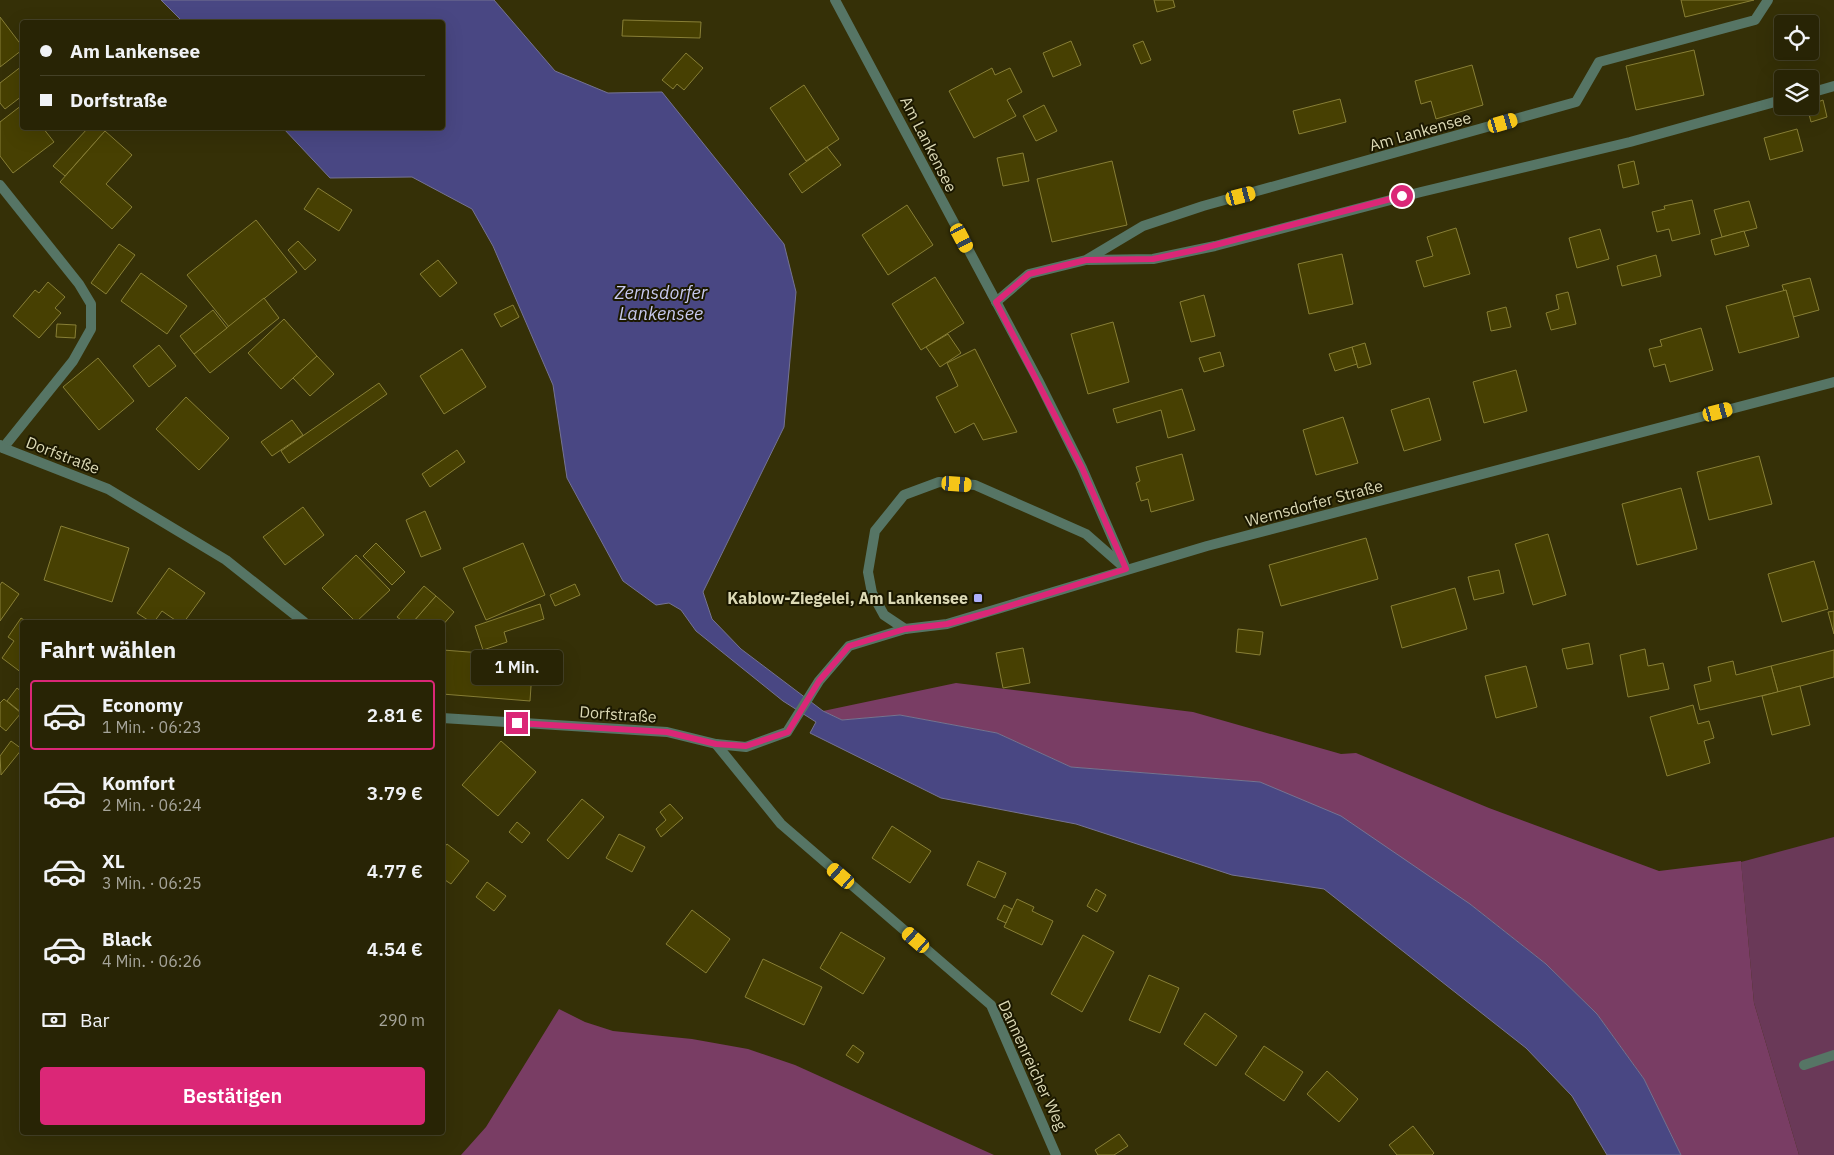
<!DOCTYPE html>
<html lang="de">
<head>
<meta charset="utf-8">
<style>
  body { margin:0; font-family:"IBM Plex Sans",sans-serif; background:#302c0f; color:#f1f3f6; height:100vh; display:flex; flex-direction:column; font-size:19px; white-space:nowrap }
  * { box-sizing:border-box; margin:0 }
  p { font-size:16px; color:#a5a49a }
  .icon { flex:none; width:28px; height:28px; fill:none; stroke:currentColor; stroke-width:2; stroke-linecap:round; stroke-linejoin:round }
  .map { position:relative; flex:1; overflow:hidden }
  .details { position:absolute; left:20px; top:620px; width:425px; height:515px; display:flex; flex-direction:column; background:#282405; border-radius:5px; box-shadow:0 5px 20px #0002,0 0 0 1px #444127 }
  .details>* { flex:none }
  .banner { position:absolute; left:20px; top:20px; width:425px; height:110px; border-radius:5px; box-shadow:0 5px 20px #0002,0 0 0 1px #444127; display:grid; align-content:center; height:110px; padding:0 20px; background:#282405 }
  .controls { position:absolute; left:1774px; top:15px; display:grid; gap:10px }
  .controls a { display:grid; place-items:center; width:45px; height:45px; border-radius:5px; background:#282405; box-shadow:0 5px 20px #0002,0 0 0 1px #444127; font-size:25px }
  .end { position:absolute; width:22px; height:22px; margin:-11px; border:6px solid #db2777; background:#fff; box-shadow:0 0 0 2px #fff }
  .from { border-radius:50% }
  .bubble { position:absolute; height:35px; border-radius:5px; background:#282405; box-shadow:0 5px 20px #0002,0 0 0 1px #444127; font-size:16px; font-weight:600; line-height:35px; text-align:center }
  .car { position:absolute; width:15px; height:30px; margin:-15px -8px; border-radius:6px; box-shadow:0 0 4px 1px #0007; background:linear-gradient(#f5c518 24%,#345 0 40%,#f5c518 0 76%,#345 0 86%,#f5c518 0) }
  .banner b { display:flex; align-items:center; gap:18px; height:48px; font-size:19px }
  .banner b+b { border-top:1px solid #444127 }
  .banner i { width:12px; height:12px; background:#f1f3f6 }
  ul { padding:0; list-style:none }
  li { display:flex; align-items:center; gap:15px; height:70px; margin:0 10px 8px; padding:0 10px; border:2px solid transparent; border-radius:5px }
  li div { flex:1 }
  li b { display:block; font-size:19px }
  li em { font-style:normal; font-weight:600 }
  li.on { border-color:#db2777 }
  li>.icon { width:45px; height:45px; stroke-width:1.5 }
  h2 { padding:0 20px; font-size:22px; line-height:60px }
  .pay { display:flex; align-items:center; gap:12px; height:55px; padding:0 20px; font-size:19px }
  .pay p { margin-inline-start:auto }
  .action { display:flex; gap:10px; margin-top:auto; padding:10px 20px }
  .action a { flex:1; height:58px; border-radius:5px; background:#db2777; color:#fff; font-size:20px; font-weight:600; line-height:58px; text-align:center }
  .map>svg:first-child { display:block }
</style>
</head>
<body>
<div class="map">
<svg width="1834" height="1155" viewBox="0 0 1834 1155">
  <rect width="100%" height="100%" fill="#353007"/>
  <!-- green -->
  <path fill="#6a3958" d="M1834,837v318h-35l-45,-152 -13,-141z"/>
  <!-- forest -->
  <g fill="#793d64">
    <path d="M956,683l237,29 148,42 15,-1 133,55 170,63 82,-10 13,142 45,152h-118l-37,-76 -47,-65 -51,-50 -76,-60 -210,-122 -189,-15 -74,-34 -97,-18 -58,5 -19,-9z"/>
    <path d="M559,1009l26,13 28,9 79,8 56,10 47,16 199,90h-533l25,-28z"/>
  </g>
  <!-- water -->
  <path fill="#494783" stroke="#757392" d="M161,0h333l61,71 53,22 54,-1 122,152 12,48 -12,135 -81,165 9,27 29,30 82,62 19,9 58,-5 97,18 74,34 189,15 81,34 129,88 76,60 51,50 47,65 37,76h-74l-35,-59 -46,-48 -202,-159 -92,-14 -156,-51 -135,-26 -131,-65 6,-11 -33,-21 -87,-70 -15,-21 -12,-7 -13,2 -33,-24 -56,-103 -14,-93 -60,-139 -21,-37 -60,-32 -82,1 -47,-50h159v-106h-259z"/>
  <!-- building -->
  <g fill="#474002" stroke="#887f36">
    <path d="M1154,0h19l2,7 -18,5z"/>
    <path d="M1681,0h73l-69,17z"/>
    <path d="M0,17l22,29v4l-22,17z"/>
    <path d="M623,20l78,2 -1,16 -78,-2z"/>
    <path d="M1071,41l10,24 -28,12 -10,-24z"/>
    <path d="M1143,41l8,19 -10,4 -8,-19z"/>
    <path d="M1694,50l10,45 -68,15 -10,-44z"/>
    <path d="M686,53l17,15 -19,22 -7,-6 -4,5 -11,-9z"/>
    <path d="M1472,65l11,40 -47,14 -5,-18 -10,3 -6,-23z"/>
    <path d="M22,66v30l-17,13 -5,-6v-20z"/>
    <path d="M992,68l3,7 15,-7 12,24 -15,8 9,16 -42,22 -25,-47z"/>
    <path d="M804,85l35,54 -33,22 -36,-53z"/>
    <path d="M1340,99l6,23 -47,12 -6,-23z"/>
    <path d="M1823,100l4,17 -16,5 -4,-16z"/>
    <path d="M22,105v23h21l11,14 -41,31 -13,-17v-34z"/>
    <path d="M1044,105l13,26 -21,10 -13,-25z"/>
    <path d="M88,128h14l3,3 -40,45 -12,-10z"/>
    <path d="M1797,129l6,22 -33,9 -6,-22z"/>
    <path d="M105,131l27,24 -26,29 26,23 -20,22 -52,-47z"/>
    <path d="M827,147l14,18 -39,28 -13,-19z"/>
    <path d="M1023,153l6,28 -26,5 -6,-28z"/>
    <path d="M1112,161l15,64 -75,17 -15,-63z"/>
    <path d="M1634,161l5,23 -16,4 -5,-23z"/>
    <path d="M318,188l34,22 -13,21 -35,-22z"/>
    <path d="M1692,200l8,34 -28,7 -3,-12 -12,3 -5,-20 13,-3 -1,-3z"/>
    <path d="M1749,201l8,27 -35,9 -8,-27z"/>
    <path d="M907,205l26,40 -45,30 -26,-40z"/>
    <path d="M256,220l41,52 -68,55 -42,-52z"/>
    <path d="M1456,228l14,46 -46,13 -8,-26 17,-5 -6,-19z"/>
    <path d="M1600,229l9,30 -32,9 -8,-30z"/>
    <path d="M1744,231l5,15 -34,9 -4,-15z"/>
    <path d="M298,241l18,19 -11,10 -17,-20z"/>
    <path d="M119,244l16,11 -29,39 -15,-11z"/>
    <path d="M1342,254l11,50 -44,10 -11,-50z"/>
    <path d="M1656,255l5,21 -39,10 -5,-20z"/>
    <path d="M438,260l19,23 -17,14 -20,-23z"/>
    <path d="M141,273l46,33 -20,28 -46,-33z"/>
    <path d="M935,277l29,46 -43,27 -29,-46z"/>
    <path d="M1810,278l9,32 -26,7 -7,-27 -2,1 -2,-6z"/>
    <path d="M48,282l17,15 -10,11 6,5 -22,25 -26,-22 22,-26 4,3z"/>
    <path d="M1786,290l13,47 -60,16 -13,-47z"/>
    <path d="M1568,292l8,32 -25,6 -5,-17 13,-4 -3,-14z"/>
    <path d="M1204,295l11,41 -24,6 -11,-40z"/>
    <path d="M264,298l15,20 -69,55 -16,-19z"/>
    <path d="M513,305l6,12 -18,10 -7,-13z"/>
    <path d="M1506,307l5,20 -20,4 -4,-19z"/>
    <path d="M213,310l14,18 -33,26 -14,-18z"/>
    <path d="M284,319l33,37 -36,33 -33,-36z"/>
    <path d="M1113,322l16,60 -41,12 -17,-60z"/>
    <path d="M57,324l19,1 -1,13 -19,-1z"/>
    <path d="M1701,328l12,42 -43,12 -5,-18 -11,3 -5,-18 13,-3 -2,-6z"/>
    <path d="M948,334l13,19 -21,14 -14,-20z"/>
    <path d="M1365,343l6,21 -13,4 -6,-21z"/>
    <path d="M159,345l17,21 -27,21 -16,-21z"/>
    <path d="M1352,347l5,17 -22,7 -6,-17z"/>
    <path d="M462,349l24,38 -42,27 -24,-38z"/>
    <path d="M975,349l42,83 -34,8 -9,-17 -19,10 -19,-36 22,-11 -11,-23z"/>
    <path d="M1220,352l4,14 -20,6 -5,-14z"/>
    <path d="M317,356l17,18 -24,22 -17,-18z"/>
    <path d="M98,358l36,43 -35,29 -36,-43z"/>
    <path d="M1516,370l11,41 -43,12 -11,-41z"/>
    <path d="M379,383l8,11 -98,69 -8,-12z"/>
    <path d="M1182,389l13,41 -27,8 -7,-28 -44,13 -4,-14z"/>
    <path d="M186,397l43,41 -30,32 -43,-41z"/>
    <path d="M1429,398l12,42 -37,11 -13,-41z"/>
    <path d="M1343,417l15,46 -42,12 -13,-45z"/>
    <path d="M292,420l11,15 -31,21 -11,-14z"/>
    <path d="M457,450l8,12 -35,25 -8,-13z"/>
    <path d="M1182,454l12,46 -43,12 -3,-13 -7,2 -5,-18 4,-2 -4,-14z"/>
    <path d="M1759,456l13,48 -63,16 -12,-48z"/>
    <path d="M1681,488l16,61 -60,16 -15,-61z"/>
    <path d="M303,507l21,28 -39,30 -22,-28z"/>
    <path d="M425,511l16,38 -20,8 -15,-37z"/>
    <path d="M61,526l68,22 -17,54 -68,-22z"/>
    <path d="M1548,534l18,61 -33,10 -18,-61z"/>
    <path d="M1366,538l12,41 -97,27 -12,-41z"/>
    <path d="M376,543l29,29 -13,13 -29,-29z"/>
    <path d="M523,543l22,52 -59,25 -23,-52z"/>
    <path d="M356,555l34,35 -34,32 -34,-34z"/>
    <path d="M1814,561l14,48 -46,13 -14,-48z"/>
    <path d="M169,568l36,25 -21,29h-6l-16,-11 -8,11h-3l-14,-9z"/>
    <path d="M1499,570l5,23 -30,7 -6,-23z"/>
    <path d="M2,582l17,12 -19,27v-36z"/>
    <path d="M575,584l5,11 -25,11 -5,-11z"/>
    <path d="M424,586l12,10 -23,26h-9l-7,-5z"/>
    <path d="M1455,588l12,41 -65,19 -11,-42z"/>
    <path d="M436,596l18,16 -12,14v-4h-26l-2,-1z"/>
    <path d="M540,604l4,15 -40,13 3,10 -24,8 -8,-24z"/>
    <path d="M1834,611v23l-6,-22z"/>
    <path d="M21,618l6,4h-5v51l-20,-15 12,-17 -6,-4z"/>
    <path d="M1238,629l25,3 -3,23 -24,-3z"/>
    <path d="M1589,643l4,21 -26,5 -5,-20z"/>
    <path d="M1023,648l7,35 -27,5 -7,-35z"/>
    <path d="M1645,649l3,17 15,-3 6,26 -41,8 -8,-42z"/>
    <path d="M443,650l90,7 -3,44 -88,-7z"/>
    <path d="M1834,650v27l-56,15 -7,-26z"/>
    <path d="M1733,661l3,14 35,-9 7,26 -78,18 -6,-25 17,-4 -3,-14z"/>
    <path d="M1526,666l11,41 -41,11 -11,-42z"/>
    <path d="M1800,686l10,39 -38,10 -10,-39z"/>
    <path d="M17,688l5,4v21l-15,-12z"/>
    <path d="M4,699l17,14 -15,18 -6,-5v-23z"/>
    <path d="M1693,705l5,19 11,-3 5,17 -10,3 6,22 -43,13 -17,-59z"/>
    <path d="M11,741l11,8 -21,26 -1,-19z"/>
    <path d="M501,741l35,31 -38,44 -36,-31z"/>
    <path d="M582,799l22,18 -36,42 -21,-19z"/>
    <path d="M670,804l13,14 -22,19 -5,-8 10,-9 -6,-8z"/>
    <path d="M517,822l13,11 -8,10 -13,-11z"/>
    <path d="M892,826l39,25 -21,32 -38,-25z"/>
    <path d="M619,834l26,13 -13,25 -26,-14z"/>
    <path d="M447,844l22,17 -18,23 -9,-6v-28z"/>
    <path d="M978,861l28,12 -11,25 -28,-13z"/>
    <path d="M487,882l19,14 -12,15 -18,-14z"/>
    <path d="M1096,889l10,6 -9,17 -10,-6z"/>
    <path d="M1017,899l17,8 -2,4 21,10 -11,24 -38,-18z"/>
    <path d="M1004,905l8,4 -6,14 -9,-4z"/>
    <path d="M692,910l38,29 -24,34 -40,-29z"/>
    <path d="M841,932l44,26 -22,36 -43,-26z"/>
    <path d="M1083,935l31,17 -32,60 -31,-18z"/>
    <path d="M763,959l59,28 -18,38 -59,-28z"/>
    <path d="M1149,975l30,13 -19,45 -31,-13z"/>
    <path d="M1205,1013l32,23 -21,30 -32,-22z"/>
    <path d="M853,1045l11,8 -6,10 -12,-8z"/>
    <path d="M1264,1046l39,26 -19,29 -39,-27z"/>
    <path d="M1327,1071l31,28 -19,23 -32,-28z"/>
    <path d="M1413,1126l21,27 -2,2h-35l-8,-10z"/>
    <path d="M1119,1134l9,12 -14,9h-16l-3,-5z"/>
  </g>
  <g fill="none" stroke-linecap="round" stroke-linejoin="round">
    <!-- lane -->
    <g stroke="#567565" stroke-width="10">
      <path d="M1810,93l24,-7"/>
      <path d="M0,185l79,99 12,20v25l-18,32 -70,87"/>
      <path d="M1088,260l65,-1 62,-13 206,-54 209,-50 152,-42"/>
      <path d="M996,302l33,-28 57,-14 57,-34 60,-20 373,-104 23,-40 156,-42 13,-20"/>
      <path d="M905,629l-21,-14 -12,-22 -4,-21 7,-41 29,-36 35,-13 36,3 111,49 40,35"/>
      <path d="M1804,1065l30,-10"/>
    </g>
    <!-- street -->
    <g stroke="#567565" stroke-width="10">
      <path d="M835,0l203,380 44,88 44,101"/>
      <path d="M0,445l3,3 105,41 118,71 78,62"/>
      <path d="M442,718l225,14 49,12 30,3 41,-15 32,-51 30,-35 56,-17 42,-5 260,-78 627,-164"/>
      <path d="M716,744l65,80 210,181 65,150"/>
    </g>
  </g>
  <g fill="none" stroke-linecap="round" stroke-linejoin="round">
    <!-- route -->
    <path stroke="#db2777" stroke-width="6" d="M517,723l150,9 49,12 30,2 42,-14 31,-51 30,-35 56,-17 42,-5 40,-11 139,-44 -44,-101 -86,-166 33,-28 57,-14 67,-1 47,-10 202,-53"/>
  </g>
  <!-- markers -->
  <rect fill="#adaffb" stroke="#1b1800" stroke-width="2" x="973" y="593" width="10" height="10" rx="2.5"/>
  <g text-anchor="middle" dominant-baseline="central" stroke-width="4" stroke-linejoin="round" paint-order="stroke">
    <!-- street labels -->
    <g font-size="16" fill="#dcd9b5" stroke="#1b1800">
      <text transform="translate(1420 131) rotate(-16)">Am Lankensee</text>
      <text transform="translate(929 144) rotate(63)">Am Lankensee</text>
      <text transform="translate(63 455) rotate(21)">Dorfstraße</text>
      <text transform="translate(1314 503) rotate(-15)">Wernsdorfer Straße</text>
      <text transform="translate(618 714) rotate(4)">Dorfstraße</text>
      <text transform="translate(1033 1065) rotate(65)">Dannenreicher Weg</text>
    </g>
    <!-- poi labels -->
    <g font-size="16" font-weight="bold" fill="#dcd9b5" stroke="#1b1800" text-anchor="end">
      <text x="968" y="598">Kablow-Ziegelei, Am Lankensee</text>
    </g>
    <!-- water labels -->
    <g font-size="18" font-style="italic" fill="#c8caef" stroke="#1b1800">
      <text x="661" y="292">Zernsdorfer<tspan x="661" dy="21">Lankensee</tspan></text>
    </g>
  </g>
</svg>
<div class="controls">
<a><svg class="icon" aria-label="locate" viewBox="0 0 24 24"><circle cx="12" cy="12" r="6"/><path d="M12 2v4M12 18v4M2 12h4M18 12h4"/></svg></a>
<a><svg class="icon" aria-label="layers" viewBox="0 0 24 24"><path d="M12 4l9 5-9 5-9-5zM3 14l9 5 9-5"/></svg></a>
</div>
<i class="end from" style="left:1402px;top:196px"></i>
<i class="end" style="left:517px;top:723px"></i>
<div class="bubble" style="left:471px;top:650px;width:92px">1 Min.</div>
<i class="car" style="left:1503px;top:123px;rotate:74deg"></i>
<i class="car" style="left:1241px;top:196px;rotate:75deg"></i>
<i class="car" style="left:962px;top:238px;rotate:152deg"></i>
<i class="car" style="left:1718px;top:412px;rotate:75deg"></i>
<i class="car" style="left:957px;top:484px;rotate:94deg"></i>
<i class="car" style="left:841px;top:876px;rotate:311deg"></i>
<i class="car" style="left:916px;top:940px;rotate:311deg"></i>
<div class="banner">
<b><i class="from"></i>Am Lankensee</b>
<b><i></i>Dorfstraße</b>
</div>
<section class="details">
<h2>Fahrt wählen</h2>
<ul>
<li class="on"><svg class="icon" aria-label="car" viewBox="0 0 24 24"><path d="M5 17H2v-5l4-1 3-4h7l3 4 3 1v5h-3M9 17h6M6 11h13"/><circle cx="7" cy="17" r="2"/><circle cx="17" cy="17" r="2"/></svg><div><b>Economy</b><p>1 Min. · 06:23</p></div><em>2.81 €</em></li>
<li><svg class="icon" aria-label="car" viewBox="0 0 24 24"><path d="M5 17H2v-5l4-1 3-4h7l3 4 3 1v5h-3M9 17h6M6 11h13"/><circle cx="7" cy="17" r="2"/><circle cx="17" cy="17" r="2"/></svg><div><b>Komfort</b><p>2 Min. · 06:24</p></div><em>3.79 €</em></li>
<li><svg class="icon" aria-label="car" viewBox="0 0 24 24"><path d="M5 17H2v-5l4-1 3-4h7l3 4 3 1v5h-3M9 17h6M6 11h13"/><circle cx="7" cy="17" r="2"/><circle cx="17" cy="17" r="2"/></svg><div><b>XL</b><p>3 Min. · 06:25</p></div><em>4.77 €</em></li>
<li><svg class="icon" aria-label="car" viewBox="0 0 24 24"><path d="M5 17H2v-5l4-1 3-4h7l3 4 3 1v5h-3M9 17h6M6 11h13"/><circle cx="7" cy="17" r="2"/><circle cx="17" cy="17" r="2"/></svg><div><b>Black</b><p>4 Min. · 06:26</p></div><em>4.54 €</em></li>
</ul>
<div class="pay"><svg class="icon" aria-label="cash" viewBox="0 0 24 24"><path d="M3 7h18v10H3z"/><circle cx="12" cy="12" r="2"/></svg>Bar<p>290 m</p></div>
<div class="action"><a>Bestätigen</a></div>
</section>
</div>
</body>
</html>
